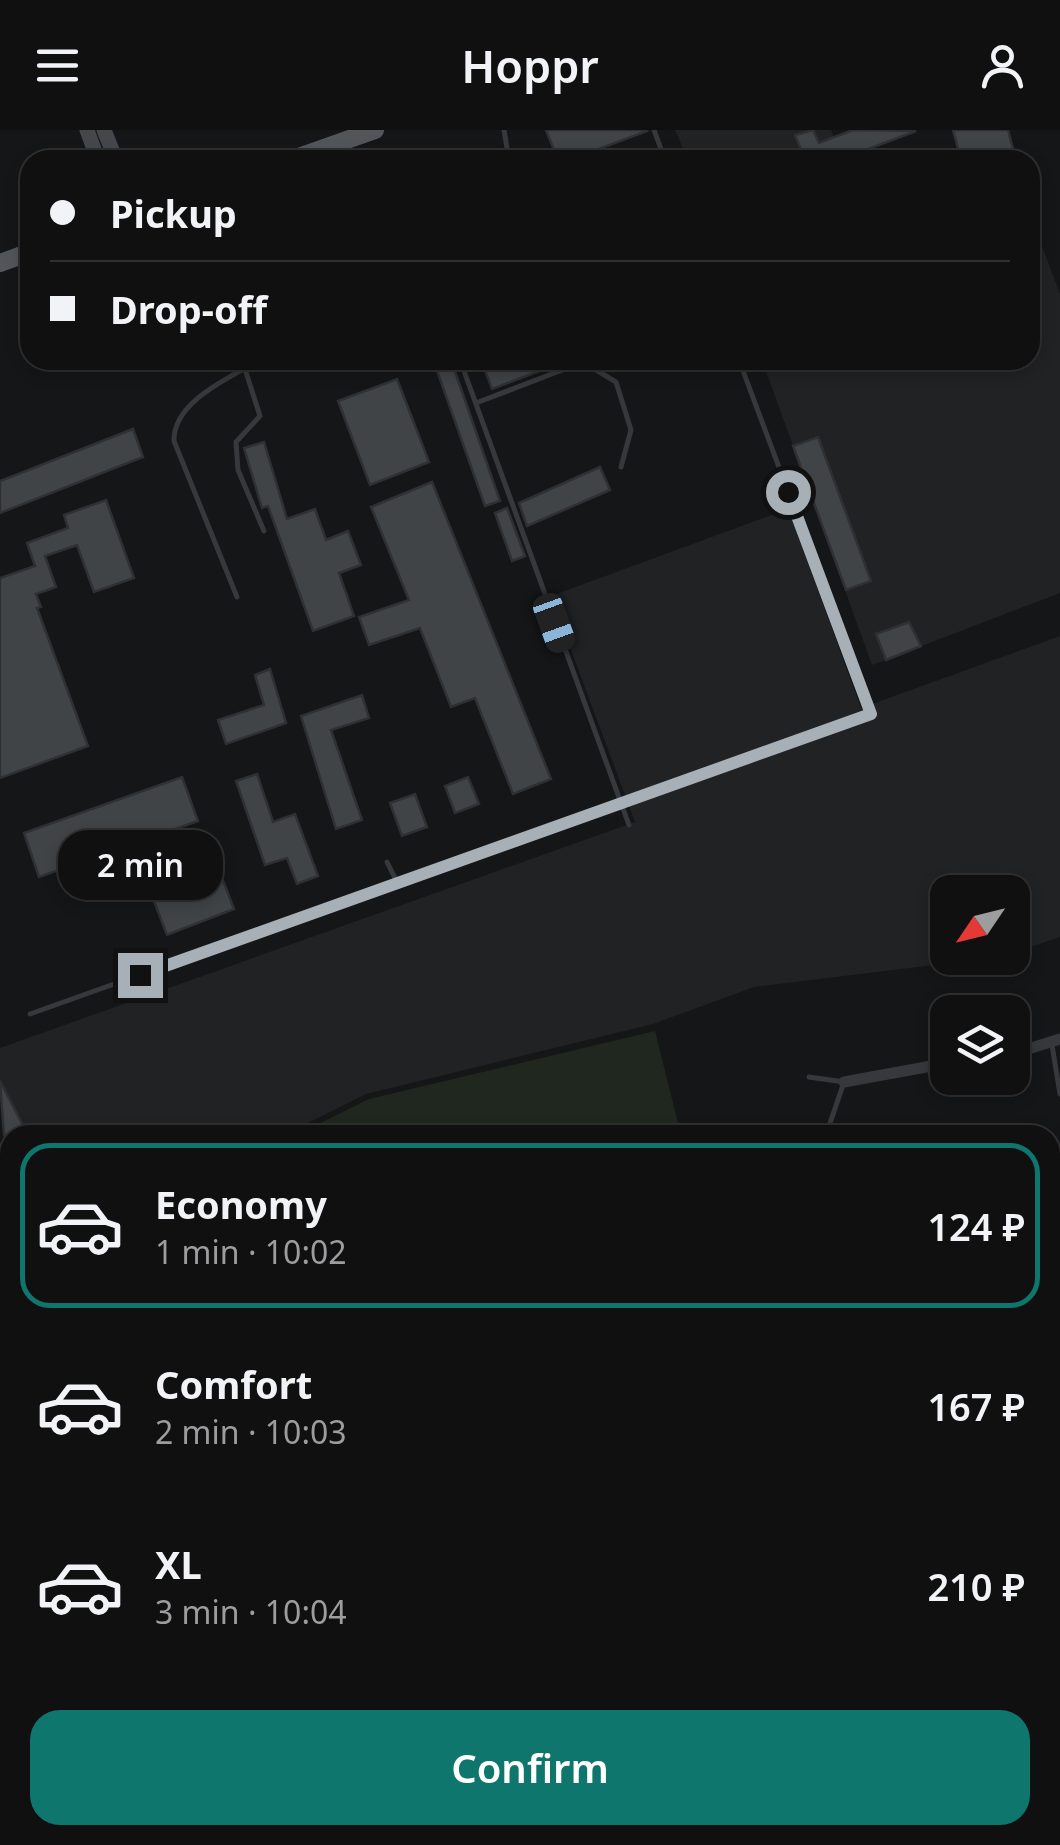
<!DOCTYPE html>
<html lang="en">
<head>
<meta charset="utf-8">
<style>
  body { margin:0; font-family:"Noto Sans",sans-serif; background:#19191a; color:#f1f3f6; height:100vh; display:flex; flex-direction:column; font-size:38px; white-space:nowrap }
  * { box-sizing:border-box; margin:0 }
  p { font-size:32px; color:#9c9d9f }
  .icon { flex:none; width:55px; height:55px; fill:none; stroke:currentColor; stroke-width:2; stroke-linecap:round; stroke-linejoin:round }
  .map { position:relative; flex:1; overflow:hidden }
  .panel { position:absolute; left:0px; top:995px; width:1060px; height:720px; display:flex; flex-direction:column; background:#101011; border-radius:30px 30px 0 0; box-shadow:0 5px 15px #0003,0 0 0 2px #303031 }
  .panel>* { flex:none }
  .banner { position:absolute; left:20px; top:20px; width:1020px; height:220px; border-radius:30px; box-shadow:0 5px 15px #0003,0 0 0 2px #303031; display:grid; align-content:center; height:220px; padding:0 30px; background:#101011 }
  .needle { width:65px; rotate:235deg }
  .controls { position:absolute; left:930px; top:745px; display:grid; gap:20px }
  .controls a { display:grid; place-items:center; width:100px; height:100px; border-radius:20px; background:#101011; box-shadow:0 5px 15px #0003,0 0 0 2px #303031; font-size:50px }
  .end { position:absolute; width:45px; height:45px; margin:-22px; border:12px solid #a7b0b7; background:#111; box-shadow:0 0 0 5px #111 }
  .from { border-radius:50% }
  .bubble { position:absolute; height:70px; border-radius:30px; background:#101011; box-shadow:0 5px 15px #0003,0 0 0 2px #303031; font-size:32px; font-weight:600; line-height:70px; text-align:center }
  .car { position:absolute; width:30px; height:60px; margin:-30px -15px; border-radius:12px; box-shadow:0 0 8px 2px #0007; background:linear-gradient(#222 24%,#8ab4d8 0 40%,#222 0 76%,#8ab4d8 0 86%,#222 0) }
  .banner b { display:flex; align-items:center; gap:35px; height:95px; font-size:38px }
  .banner b+b { border-top:2px solid #303031 }
  .banner i { width:25px; height:25px; background:#f1f3f6 }
  ul { padding:18px 0 0; list-style:none }
  li { display:flex; align-items:center; gap:30px; height:165px; margin:0 20px 15px; padding:0 10px; border:5px solid transparent; border-radius:30px }
  li div { flex:1 }
  li b { display:block; font-size:38px }
  li em { font-style:normal; font-weight:600 }
  li.active { border-color:#0f766e }
  li>.icon { width:90px; height:90px; stroke-width:1.5 }
  .cta { display:flex; gap:20px; margin-top:auto; padding:20px 30px }
  .cta a { flex:1; height:115px; border-radius:30px; background:#0f766e; color:#fff; font-size:40px; font-weight:600; line-height:115px; text-align:center }
  header { display:flex; justify-content:space-between; align-items:center; height:130px; padding:0 30px; background:#101011; font-size:45px; font-weight:600 }
  .map>svg:first-child { display:block }
</style>
</head>
<body>
<header><svg class="icon" aria-label="menu" viewBox="0 0 24 24"><path d="M4 6h16M4 12h16M4 18h16"/></svg>Hoppr<svg class="icon" aria-label="person" viewBox="0 0 24 24"><circle cx="12" cy="8" r="4"/><path d="M4 21q1-7 8-7t8 7"/></svg></header>
<div class="map">
<svg width="1060" height="1715" viewBox="0 0 1060 1715">
  <rect width="100%" height="100%" fill="#151617"/>
  <!-- built -->
  <g fill="#212224">
    <path d="M675,0h156l7,18 -32,12h-118z"/>
    <path d="M1033,92l27,72v299l-188,72 -110,-305h268z"/>
    <path d="M788,379l73,199 199,-72v301l-47,16 -1,-61h-64v66h43l-237,29 -101,37 -287,70 -82,41h-263l-21,-42v-45l635,-226 -84,-226z"/>
  </g>
  <!-- green -->
  <g fill="#20271f">
    <path d="M655,901l26,104h-385l73,-36z"/>
    <path d="M1060,1022v101l-10,13v-112z"/>
    <path d="M1060,1333v112l-9,9 9,13v101l-10,6v-236z"/>
    <path d="M190,1705h399l-55,10h-342z"/>
  </g>
  <g fill="none" stroke-linecap="round" stroke-linejoin="round">
    <!-- river -->
    <g stroke="#2b383b" stroke-width="25">
      <path d="M1050,1294h10"/>
      <path d="M1050,1692l10,-10"/>
      <path d="M255,1715l8,-10"/>
      <path d="M1025,1715l11,-10"/>
    </g>
  </g>
  <!-- building -->
  <g fill="#414447" stroke="#2f3033" stroke-width="2.5">
    <path d="M546,0h100l1,1 -51,19 4,10h-42z"/>
    <path d="M813,0l6,13 34,-13 63,1 -77,29h-34l-10,-25z"/>
    <path d="M953,0h55l8,30h-55z"/>
    <path d="M451,230l49,141 -15,5 -50,-141z"/>
    <path d="M481,230h85v1l-74,28z"/>
    <path d="M397,249l32,83 -59,23 -32,-84z"/>
    <path d="M133,299l10,28 -143,56v-32z"/>
    <path d="M818,307l53,144 -25,9 -53,-144z"/>
    <path d="M264,312l23,77 28,-10 11,31 22,-9 13,34 -22,8 15,43 -41,15 -45,-125 -6,2 -18,-60z"/>
    <path d="M600,337l10,23 -83,36 -8,-23z"/>
    <path d="M432,352l119,297 -38,15 -38,-96 -24,9 -31,-79 -51,17 -10,-28 50,-17 -38,-93z"/>
    <path d="M106,370l28,78 -40,14 -17,-47 -32,11 11,31 -20,7 5,13 -4,1 51,138 -88,32v-200l35,-12 -8,-23 41,-15 -4,-13z"/>
    <path d="M507,378l18,48 -13,5 -17,-48z"/>
    <path d="M909,492l12,24 -35,14 -10,-26z"/>
    <path d="M270,539l16,54 -60,21 -8,-24 46,-15 -9,-30z"/>
    <path d="M362,565l7,23 -38,12 31,90 -26,9 -35,-113z"/>
    <path d="M257,644l16,48 22,-8 23,62 -21,8 -10,-26 -22,7 -29,-84z"/>
    <path d="M182,647l16,44 -159,56 -15,-44z"/>
    <path d="M468,647l11,27 -24,9 -10,-27z"/>
    <path d="M415,664l12,33 -25,9 -12,-33z"/>
    <path d="M217,735l17,44 -67,26 -17,-44z"/>
    <path d="M0,951l28,54h-24z"/>
  </g>
  <g fill="none" stroke-linecap="round" stroke-linejoin="round">
    <!-- service -->
    <g stroke="#36383c" stroke-width="5">
      <path d="M504,0l5,30"/>
      <path d="M654,0l11,30"/>
      <path d="M340,17l11,13"/>
      <path d="M460,230l169,465"/>
      <path d="M245,239l15,47 -24,26 2,28 26,61"/>
      <path d="M476,273l107,-41 33,20 15,48 -10,37"/>
      <path d="M237,467l-63,-156c-1,-40 57,-64 86,-81"/>
      <path d="M387,732l11,22"/>
      <path d="M30,884l841,-300 -132,-354"/>
      <path d="M1052,915l8,49"/>
      <path d="M809,947l35,5 -18,53"/>
    </g>
    <!-- minor -->
    <g stroke="#36383c" stroke-width="11">
      <path d="M1012,924l48,-15"/>
      <path d="M844,952l104,-19"/>
      <path d="M124,1705l1,10"/>
    </g>
    <!-- secondary -->
    <g stroke="#44484c" stroke-width="15">
      <path d="M87,0l11,30"/>
      <path d="M104,0l12,30"/>
    </g>
    <!-- primary -->
    <g stroke="#52565b" stroke-width="18">
      <path d="M290,30l85,-30"/>
      <path d="M0,133l30,-11"/>
    </g>
  </g>
  <g fill="none" stroke-linecap="round" stroke-linejoin="round">
    <!-- route -->
    <path stroke="#a7b0b7" stroke-width="12" d="M140,845l731,-261 -83,-222"/>
  </g>
</svg>
<div class="controls">
<a><svg class="needle" viewBox="-14 -14 28 28"><path d="M0-13l5 13h-10z" fill="#e53935"/><path d="M0 13l5-13h-10z" fill="#9c9d9f"/></svg></a>
<a><svg class="icon" aria-label="layers" viewBox="0 0 24 24"><path d="M12 4l9 5-9 5-9-5zM3 14l9 5 9-5"/></svg></a>
</div>
<i class="end from" style="left:788px;top:362px"></i>
<i class="end" style="left:140px;top:845px"></i>
<div class="bubble" style="left:58px;top:700px;width:165px">2 min</div>
<i class="car" style="left:554px;top:493px;rotate:160deg"></i>
<div class="banner">
<b><i class="from"></i>Pickup</b>
<b><i></i>Drop-off</b>
</div>
<section class="panel">
<ul>
<li class="active"><svg class="icon" aria-label="car" viewBox="0 0 24 24"><path d="M5 17H2v-5l4-1 3-4h7l3 4 3 1v5h-3M9 17h6M6 11h13"/><circle cx="7" cy="17" r="2"/><circle cx="17" cy="17" r="2"/></svg><div><b>Economy</b><p>1 min · 10:02</p></div><em>124 ₽</em></li>
<li><svg class="icon" aria-label="car" viewBox="0 0 24 24"><path d="M5 17H2v-5l4-1 3-4h7l3 4 3 1v5h-3M9 17h6M6 11h13"/><circle cx="7" cy="17" r="2"/><circle cx="17" cy="17" r="2"/></svg><div><b>Comfort</b><p>2 min · 10:03</p></div><em>167 ₽</em></li>
<li><svg class="icon" aria-label="car" viewBox="0 0 24 24"><path d="M5 17H2v-5l4-1 3-4h7l3 4 3 1v5h-3M9 17h6M6 11h13"/><circle cx="7" cy="17" r="2"/><circle cx="17" cy="17" r="2"/></svg><div><b>XL</b><p>3 min · 10:04</p></div><em>210 ₽</em></li>
</ul>
<div class="cta"><a>Confirm</a></div>
</section>
</div>
</body>
</html>
